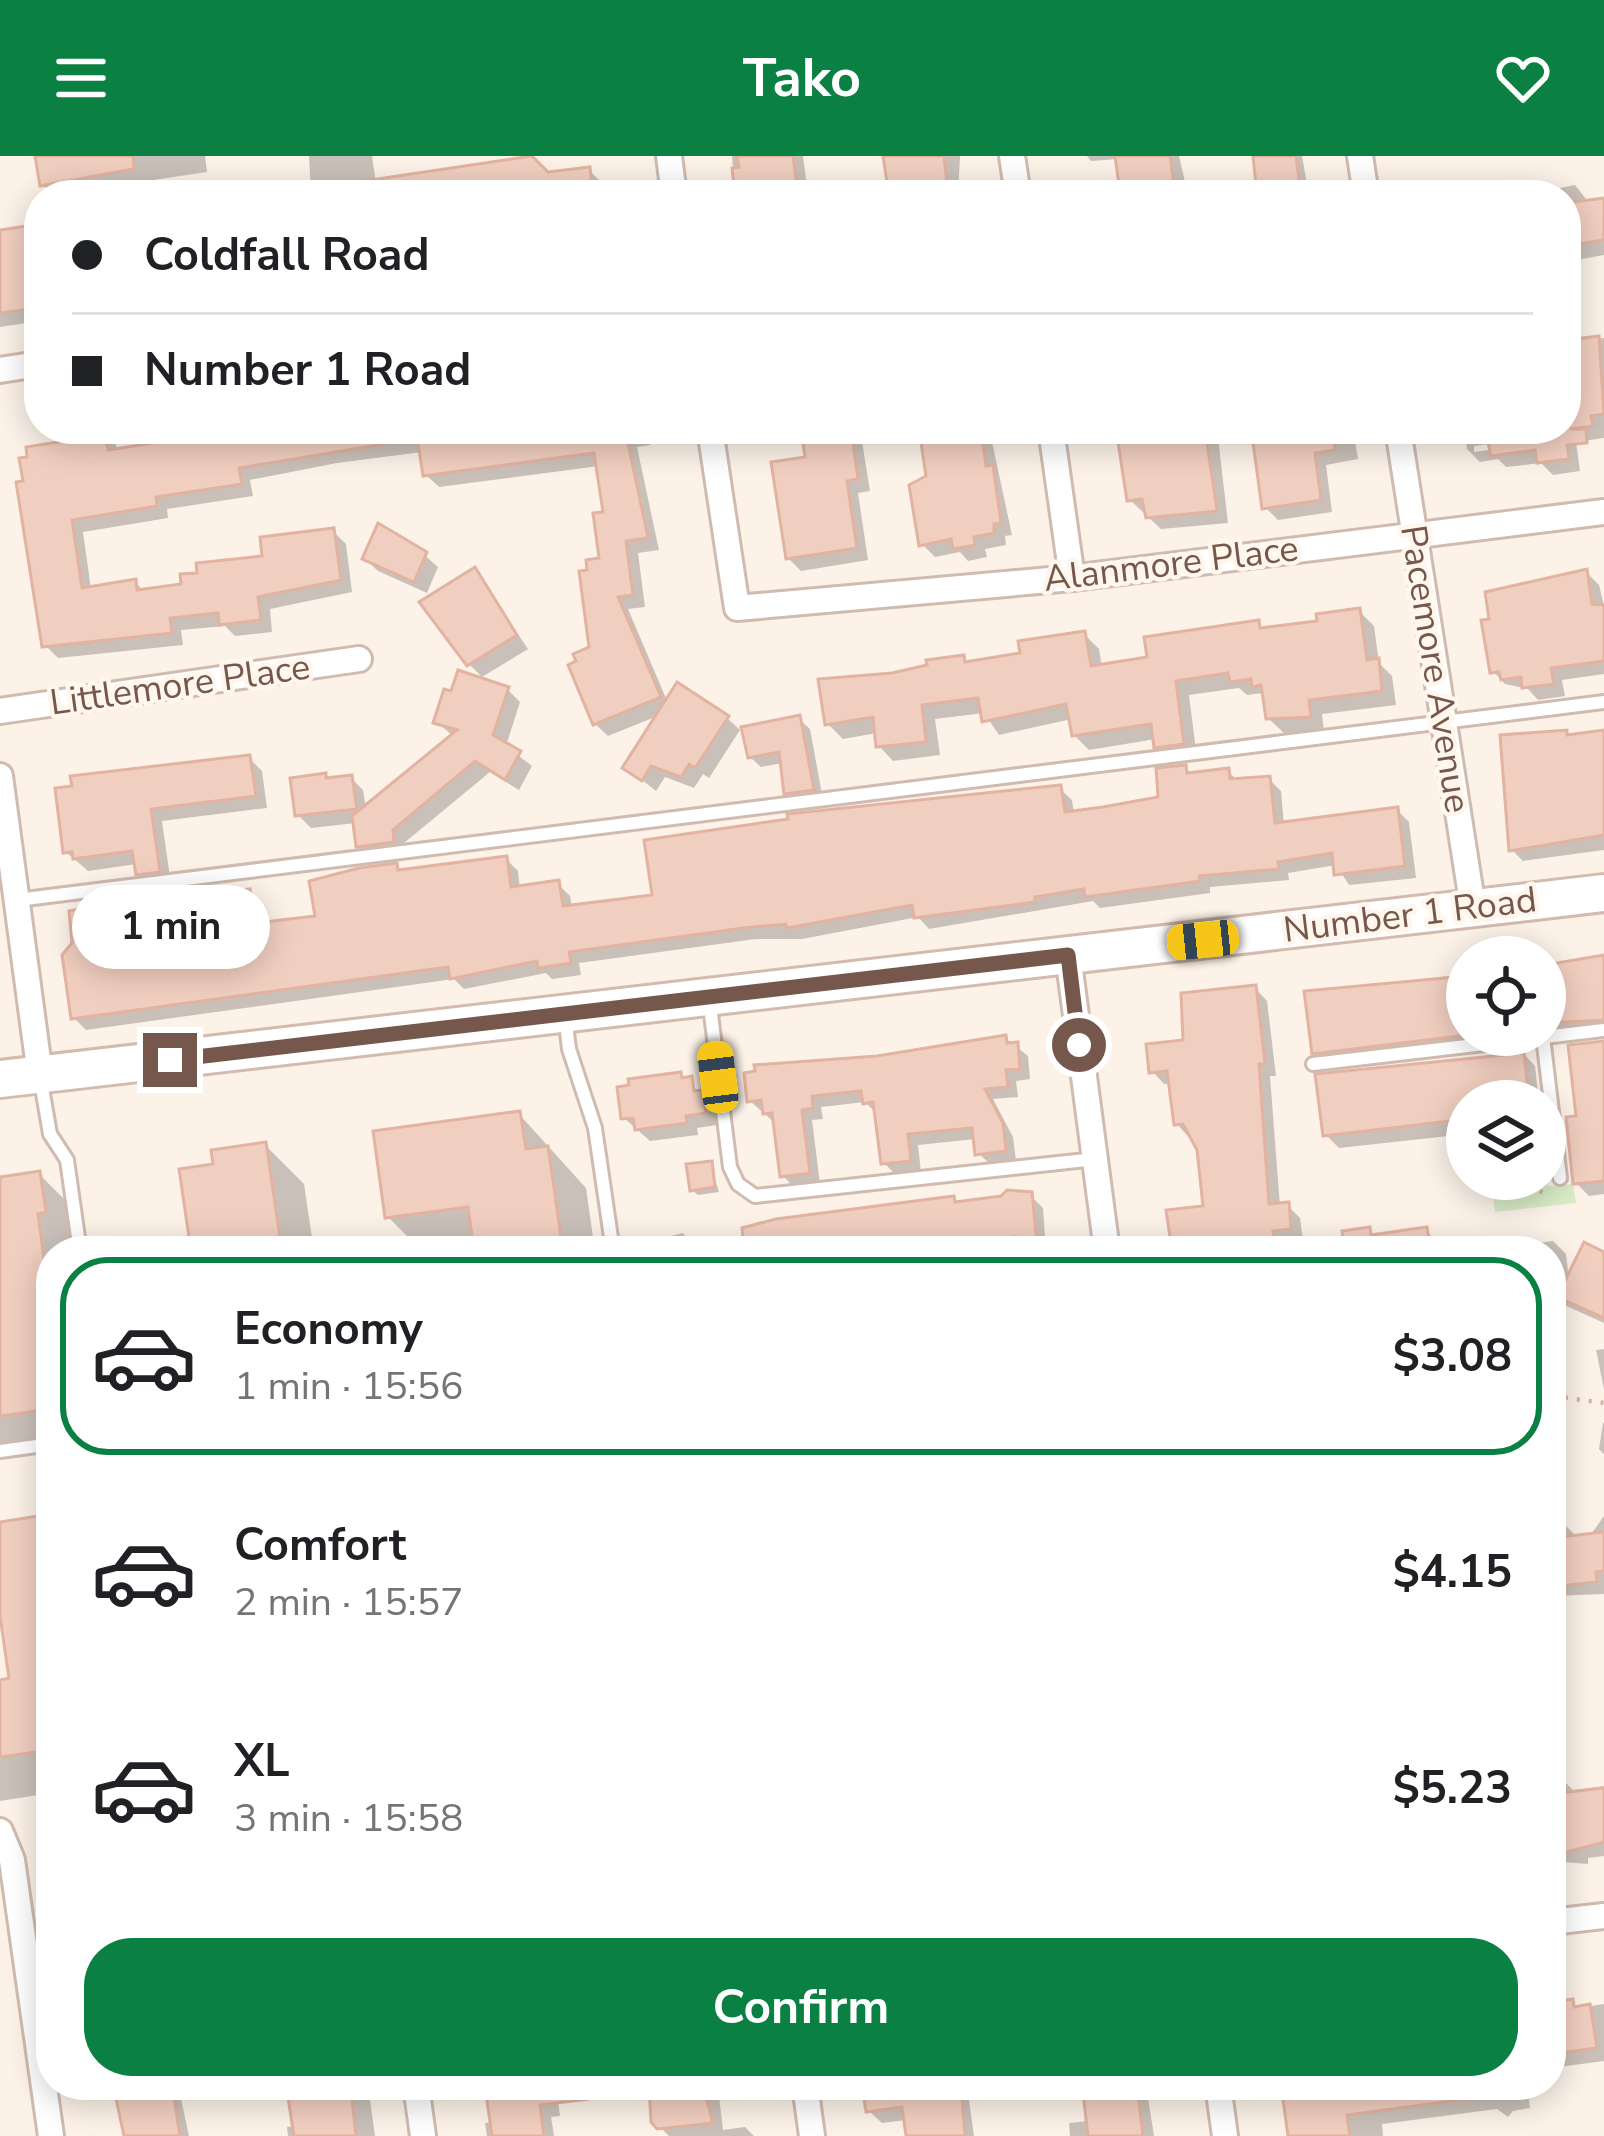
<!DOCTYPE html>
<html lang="en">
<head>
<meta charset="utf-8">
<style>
  body { margin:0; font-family:"Nunito Sans",sans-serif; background:#f2f2f2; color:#202124; height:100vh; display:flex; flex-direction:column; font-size:45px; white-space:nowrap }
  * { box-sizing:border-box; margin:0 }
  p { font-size:39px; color:#757577 }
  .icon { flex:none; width:66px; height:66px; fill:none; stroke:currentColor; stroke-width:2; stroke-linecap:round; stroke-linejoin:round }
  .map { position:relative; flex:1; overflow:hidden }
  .sheet { position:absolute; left:36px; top:1080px; width:1530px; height:864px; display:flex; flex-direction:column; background:#fff; border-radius:48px; box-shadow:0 6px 30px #0003 }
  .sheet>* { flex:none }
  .hud { position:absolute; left:24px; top:24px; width:1557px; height:264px; border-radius:48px; box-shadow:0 6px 30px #0003; display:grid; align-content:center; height:264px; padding:0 48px; background:#fff }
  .tools { position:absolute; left:1446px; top:780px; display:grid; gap:24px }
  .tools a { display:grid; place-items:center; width:120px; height:120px; border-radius:50%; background:#fff; box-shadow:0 6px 30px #0003; font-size:60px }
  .end { position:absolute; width:54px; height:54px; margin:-27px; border:15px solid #76574c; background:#fff; box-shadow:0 0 0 6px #fff }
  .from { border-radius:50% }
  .bubble { position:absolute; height:84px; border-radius:42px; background:#fff; box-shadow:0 6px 30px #0003; font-size:39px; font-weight:700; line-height:84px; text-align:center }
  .car { position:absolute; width:36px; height:72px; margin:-36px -18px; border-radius:15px; box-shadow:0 0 9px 3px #0007; background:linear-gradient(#f5c518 24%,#345 0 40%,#f5c518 0 76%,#345 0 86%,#f5c518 0) }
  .hud b { display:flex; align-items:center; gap:42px; height:114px; font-size:45px }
  .hud b+b { border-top:3px solid #e0e0e0 }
  .hud i { width:30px; height:30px; background:#202124 }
  ul { padding:21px 0 0; list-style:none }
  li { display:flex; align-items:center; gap:36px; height:198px; margin:0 24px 18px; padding:0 24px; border:6px solid transparent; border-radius:48px }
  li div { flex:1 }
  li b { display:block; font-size:45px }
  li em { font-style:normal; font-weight:700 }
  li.selected { border-color:#0b8043 }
  li>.icon { width:108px; height:108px; stroke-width:1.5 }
  .cta { display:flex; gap:24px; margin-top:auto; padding:24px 48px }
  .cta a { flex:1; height:138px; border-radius:48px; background:#0b8043; color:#fff; font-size:48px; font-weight:700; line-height:138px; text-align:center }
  header { display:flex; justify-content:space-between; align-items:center; height:156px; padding:0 48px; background:#0b8043; color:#fff; font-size:54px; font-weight:700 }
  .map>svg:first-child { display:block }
</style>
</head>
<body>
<header><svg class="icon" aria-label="menu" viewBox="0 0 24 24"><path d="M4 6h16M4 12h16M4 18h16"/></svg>Tako<svg class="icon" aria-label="heart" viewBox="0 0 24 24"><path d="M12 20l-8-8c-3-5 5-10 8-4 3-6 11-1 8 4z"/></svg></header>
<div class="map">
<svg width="1604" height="1980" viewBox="0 0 1604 1980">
  <rect width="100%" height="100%" fill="#fcf2e8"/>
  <!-- green -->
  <path fill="#d8eac6" d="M1545,1001l3,29 25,-2 3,19 -81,9 -4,-33h54z"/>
  <!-- shadow -->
  <g fill="#0003" fill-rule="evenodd">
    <path d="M38,0h167l2,16 -154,23 -10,-10z"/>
    <path d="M309,0h63l4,27 213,-13 13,13 1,12h-292z"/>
    <path d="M732,0h71l5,39h-73z"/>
    <path d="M885,0h75l-2,39h-69z"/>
    <path d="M1087,0h92l9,39h-65l-5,-36 -27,2z"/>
    <path d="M1255,0h47l7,39h-49z"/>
    <path d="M1575,29l14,18 15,-2v54l-38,7v-67h-42z"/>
    <path d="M32,72l7,7v86l-39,6v-94z"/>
    <path d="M1604,182v100l-28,4 4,29 -27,4 -12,-12 -35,4 -8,-8 -18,3 -13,-13 -2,-20h101v-86zM1503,286l1,6 -30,4v-6z"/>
    <path d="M85,273h20l10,10 2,13 46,-7 -3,-16h489l1,16 -13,2 22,103 -21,3 7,54 -17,2 40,94 59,15 13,12 -31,48 -6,-4 -9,14 -29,-11 -9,14 -30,-24 34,-52 -52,21 -13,-12 -3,-75 14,-134 -7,-49 -160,21 -13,-12 -4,-23 -85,11 -87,17 3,16 -86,13 1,9 -85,14 8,57 44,-7 10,10 39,-6 149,-55 13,13 6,48 -82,17 2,23 -37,4 -10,-10 -44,4 2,15 -125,13 -13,-13 29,-203z"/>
    <path d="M804,273h56l10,62 -12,2 10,67 -67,11 -13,-13 20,-98z"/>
    <path d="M922,273h61l8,8 21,98 -7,1 1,9 -21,4 2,8 -19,4 -8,-9 -25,5 -13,-13 8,-66z"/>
    <path d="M1118,273h99l11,94 -67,6 -31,-29z"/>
    <path d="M1257,273h96l5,30 -32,6 6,47 -54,8 -13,-13z"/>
    <path d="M379,371l27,12 32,28 -11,26 -49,-22 -13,-12z"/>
    <path d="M475,414l53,79 -46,28 -13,-13z"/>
    <path d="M1586,416l13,13 5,21v68l-42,6 3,16 -27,4 -10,-11 -23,-5 -12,-13z"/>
    <path d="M1359,455l15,15 5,37 13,13 4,29 -74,9 2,17 -40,2 -16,-15 -6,-25 -15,2 -8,-7 -50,7 8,63 -25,3 -16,-22 -67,11 -15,-15 -2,-16 -73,16 -15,-22 -49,6 5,36 -47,6 -14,-15 -2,-13 -34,6 -15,-15 64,-48 71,-18 7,6 53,-8 61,-22 15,15 3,18 48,-8 108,-35 6,6 57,-7z"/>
    <path d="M507,533l13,13 -14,44 26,20 -13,24 -29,-18 -86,71 2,11 -34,5 -13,-13 -3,-23 -45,5 -13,-13 53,-37 12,12 3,18 88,-71 -17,-15z"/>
    <path d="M799,563l11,10 13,71 -25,3 -11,-11 -4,-29 -22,4 -11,-10z"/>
    <path d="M1604,575v119l-81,11 -11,-11 -9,-112z"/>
    <path d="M249,602l13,13 5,37 -105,13 9,63 -20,2 -14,-22 -49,7 -22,-19z"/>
    <path d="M1185,612l8,7 35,-4 11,11 30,-3 12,12 3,34 113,-15 12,12 7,56 -67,7 -13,-20 -48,8 1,7 -79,7v6l-110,15 -7,-7 -164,28 -11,-12 -116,22h-46l-177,24 2,12 -29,4 -6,-6 -82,16 -10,-10 -368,51 -12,-12 88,-122 8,7 79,-11 12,12 4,21 53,-7 78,-52 7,7 103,-14 12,12 2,18 38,-5 12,12 2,12 84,-10 403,-110 13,12 2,14 87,-15z"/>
    <path d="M1604,802v75l-277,32 -13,-13 -7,-59 160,-19v61h78v-70z"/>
    <path d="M1255,832l12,13 9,75h-6l10,130 7,-1 13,13 3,23 -19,2 1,8h-110l32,-43 -7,-58 -23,-26 -5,-41 -8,1 -12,-13z"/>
    <path d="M1005,882l23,18 2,23 -14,2 2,16 -25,2 20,38 3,24 -26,3 -12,-11 -2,-14 -58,6 3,27 -26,2 -11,-11 -6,-48 -13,-13 -44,5 2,12 -11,1 8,64 -26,3 -11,-11 -7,-52 -26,-23 202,-51 -1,-7z"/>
    <path d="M1604,887v151l-15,2 -13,-13 3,-64z"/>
    <path d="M1523,897l12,13 4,35h-72v33l-128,14 -13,-13 -8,-58z"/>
    <path d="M680,919l35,31 2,19 -20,3 1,7 -48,6 -26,-23z"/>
    <path d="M519,958l67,74 9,63h-173l-34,-34z"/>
    <path d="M265,989l39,39 10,67h-120l23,-85z"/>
    <path d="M710,1008l9,28 -21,3 -6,-5z"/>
    <path d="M39,1018l39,39 5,38h-32v201l-51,7v-279z"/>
    <path d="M1030,1039l13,13 3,43h-390l-1,-11 28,-7 13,16 257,-50 6,5z"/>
    <path d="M1369,1074l7,7 50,-7 13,16 52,-6 9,8 53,-7 13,13 3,26 35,-25v68l-53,-24v-48h-203z"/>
    <path d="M1604,1193v40l-8,-39z"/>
    <path d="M1603,1267h1v31l-5,-5z"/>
    <path d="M1604,1360v78l-53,2v-71l13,-1 13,13 2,14z"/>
    <path d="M51,1361v276l-51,8v-118l12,-2 -12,-86v-70z"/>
    <path d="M1564,1625l9,9 31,-4v70l-16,2v6l-37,-3v-78z"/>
    <path d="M1572,1846l6,6 26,-4v57l-53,7v-63z"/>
    <path d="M117,1929h61l11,51h-65z"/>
    <path d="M289,1929h79l7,51h-87l-1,-9 8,-1z"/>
    <path d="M490,1929h66l4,31 -9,1 3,19h-67l-2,-13 7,-1z"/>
    <path d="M650,1929h104l1,6 -36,5 4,34 22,-3 9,9h-85l-15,-15z"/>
    <path d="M876,1929h91l7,51h-65l-3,-16 -24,3 -13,-12z"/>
    <path d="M1085,1929h61l8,51h-84l-1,-13 20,-2z"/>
    <path d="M1277,1929h250l3,23 -17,3 -5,6 -11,-8 -115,15 1,12h-92l-5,-42z"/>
  </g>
  <!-- building -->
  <g fill="#f1cfc0" stroke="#e3b3a1" stroke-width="3">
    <path d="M35,0h98l1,13 -94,17z"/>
    <path d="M532,0l16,16 42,-5 3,28h-228l-1,-14z"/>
    <path d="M737,0h56l5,39h-63l-3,-27 7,-1z"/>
    <path d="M883,0h61l4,39h-46l-1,-8 -13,2z"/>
    <path d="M1115,0h55l4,28 -54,8z"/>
    <path d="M1253,0h43l5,39h-44z"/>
    <path d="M1604,42v42l-38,6v-43z"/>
    <path d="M33,69l6,83 -39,5v-83z"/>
    <path d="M1599,180l5,78 -13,2 2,10 -23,3h16l1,14 -20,2 2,14 -32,4 -2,-13 -44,6 -6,-27h81v-89z"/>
    <path d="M69,273h35l4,21 51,-8 -2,-13h226l1,15 -145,24 3,16 -86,13 1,9 -85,14 10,68 54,-9 1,11 44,-6 -1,-10 17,-1 -1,-10 66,-7 -2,-19 74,-9 7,52 -83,17 3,23 -42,5 -1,-12 -48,5 2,15 -130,14 -26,-165 7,-1 -4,-23 8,-1 -1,-10 45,-7z"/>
    <path d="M416,273h209l23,109 -22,3 7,54 -15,2 43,100 -68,28 -25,-60 8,-4 -3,-7 16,-7 -10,-76 8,-1 -1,-10 13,-2 -6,-45 10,-1 -9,-59 -171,23z"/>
    <path d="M801,273h50l7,50 -11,2 10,67 -71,11 -15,-97 34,-5z"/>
    <path d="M919,273h62l5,37 7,-1 8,58 -7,1v9l-20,4 1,8 -22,4 -2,-10 -32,7 -10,-61 17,-9z"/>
    <path d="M1116,273h89l12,82 -71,7 -4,-19 -15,2z"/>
    <path d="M1293,273h39l3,21 -20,3 6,47 -59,9 -10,-74z"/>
    <path d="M378,367l49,29 -13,30 -52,-23z"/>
    <path d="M475,411l42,68 -50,31 -48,-64z"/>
    <path d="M1587,413l5,35 12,1v56l-53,7 3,16 -32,4 -1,-11 -20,3 -2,-8 -9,1 -9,-53 8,-1 -4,-27z"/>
    <path d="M1360,452l7,52 12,-2 3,33 -73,9 2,17 -45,2 -5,-34 -9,2 -1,-8 -21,3 -2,-9 -52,8 8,63 -30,4 -3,-24 -79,12 -6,-32 -84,18 -4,-24 -56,7 4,37 -50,5 -3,-30 -48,8 -7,-46 74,-6 35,-8 -1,-5 38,-5 1,7 55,-9 -2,-12 67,-10 6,35 56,-9 -3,-20 115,-17 1,8 57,-7 -1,-7z"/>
    <path d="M458,514l51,17 -16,48 28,16 -16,29 -30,-19 -82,69 1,12 -38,5 -4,-31 105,-86 -24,-7 11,-34 7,2z"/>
    <path d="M677,526l52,34 -34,52 -6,-4 -8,13 -30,-11 -9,15 -20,-13z"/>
    <path d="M800,559l14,75 -30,4 -5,-42 -31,6 -7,-31z"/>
    <path d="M1567,574v5l37,-5v105l-95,16 -9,-116z"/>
    <path d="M250,599l6,41 -105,13 9,63 -24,3 -4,-24 -59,8 -1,-7 -9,1 -8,-65 17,-2 -2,-10z"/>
    <path d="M1186,609l1,8 42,-5 1,11 40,-3 5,47 123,-16 7,59 -71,9 -2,-22 -54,9 1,7 -80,7 1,5 -115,16 -1,-8 -49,8v5l-121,16 -2,-13 -125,23 -1,-4 -43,4 -174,24 2,11 -33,5 -1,-7 -87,18 -2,-12 -377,52 -9,-64 10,-12 -3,-32 94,-19 3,9 84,-12 6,34 59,-7 -6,-35 50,-13 38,-5 1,7 109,-14 4,31 48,-7 4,26 89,-11 -8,-55 144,-21 -1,-5 274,-29 4,27 38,-5 55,-10 -2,-29z"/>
    <path d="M326,617v5l26,-3 5,34 -62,7 -5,-38z"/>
    <path d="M1604,799v65l-59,3v-58z"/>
    <path d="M1467,820v59l-155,19 -8,-63z"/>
    <path d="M1256,829l9,79h-6l10,140 20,-2 2,27 -18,2 2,20h-103l-6,-41 37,-4 -6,-56 -14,-26 -9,1 -7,-54 -18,2 -3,-29 37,-4 -2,-47z"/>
    <path d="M1006,879l1,8 11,-1 2,27 -14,1 2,17 -23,2 18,34 3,28 -31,4 -3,-27 -64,6 3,27 -30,3 -8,-62 -10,2 -2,-13 -49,5 1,12 -11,2 8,63 -30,4 -8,-64 -9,1 -2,-14 -14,2 -3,-29 11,-2 -1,-6 123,-9z"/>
    <path d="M1604,885v140l-31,3 -7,-67 10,-1 -8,-71z"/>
    <path d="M1524,897l5,48h-62v18l-144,17 -8,-62z"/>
    <path d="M681,916l1,6 10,-2 2,15 9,-1 3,23 -20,3 1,7 -52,7 -2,-12 -12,1 -4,-32 12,-2 -1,-6z"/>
    <path d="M520,955l6,38 22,-3 15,105h-89l-6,-44 -83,11 -12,-87z"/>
    <path d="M266,986l16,109h-91l-12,-82 34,-5 -2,-14z"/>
    <path d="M712,1005l3,26 -25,4 -4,-27z"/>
    <path d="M40,1015l6,41 -8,2 13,97v98l-51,7v-239z"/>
    <path d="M1007,1034l25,2 5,52 -21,3 -1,-10 -91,14 -2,-13 -51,5 1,8h-128l-2,-23 34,-9 178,-23 1,6 46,-6z"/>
    <path d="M1370,1071l1,8 56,-8 4,24h-86l-3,-20z"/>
    <path d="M1584,1086l20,10v66l-47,-21z"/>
    <path d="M51,1358v236l-51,7v-77l9,-2 -9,-62v-94z"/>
    <path d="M1604,1376v39l-8,1 1,10 -46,5v-49z"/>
    <path d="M1604,1632v54l-48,13 -5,-7v-54z"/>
    <path d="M1573,1843l1,8 16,-3 7,44 -46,6v-52z"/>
    <path d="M172,1929l8,51h-56l-10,-47z"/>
    <path d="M286,1929l65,5 5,46h-62z"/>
    <path d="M497,1929h91l1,14 -49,6 4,31h-52l-7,-49z"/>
    <path d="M649,1929h54l10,38 -56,6 -6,-7z"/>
    <path d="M862,1929h99l4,51h-59l-4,-29 -36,5z"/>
    <path d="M1082,1929h55l6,51h-55z"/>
    <path d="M1281,1929h184l1,14 -119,16 3,21h-62z"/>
  </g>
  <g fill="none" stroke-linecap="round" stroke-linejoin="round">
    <!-- service casing -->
    <g stroke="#d0bbb0" stroke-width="18">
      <g id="service">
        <path d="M17,744l1587,-198"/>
        <path d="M709,842l21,169 8,17 17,12 340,-37"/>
        <path d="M565,859l4,34 26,79 18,123"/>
        <path d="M1543,881l17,141"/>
        <path d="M1313,908l291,-34"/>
        <path d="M40,920l10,58 17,26 13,91"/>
        <path d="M0,1295l51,-7"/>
      </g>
    </g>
    <!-- minor casing -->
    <g stroke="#d0bbb0" stroke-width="30">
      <g id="minor">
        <path d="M669,0l5,39"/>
        <path d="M1012,0l6,39"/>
        <path d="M1360,0l6,39"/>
        <path d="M0,214l39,-6"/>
        <path d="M710,273l27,179 335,-30 532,-66"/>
        <path d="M1051,273l21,149"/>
        <path d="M1398,273l75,479"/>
        <path d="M0,555l359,-52"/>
        <path d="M0,620l40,299"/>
        <path d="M1068,799l39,296"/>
        <path d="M0,1675l12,29 39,276"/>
        <path d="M1551,1766l53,-6"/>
        <path d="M416,1929l7,51"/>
        <path d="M805,1929l7,51"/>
        <path d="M1218,1929l7,51"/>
      </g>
    </g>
    <!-- secondary casing -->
    <g stroke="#d3bbae" stroke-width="42">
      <path id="secondary" d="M0,923l1604,-186"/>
    </g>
    <!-- path -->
    <g stroke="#d6b2a3" stroke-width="4.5" stroke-dasharray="3 9" stroke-linecap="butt">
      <path d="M1519,1023l26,15"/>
      <path d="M1553,1240l51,7"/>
    </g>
    <!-- service -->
    <use href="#service" stroke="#fff" stroke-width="12"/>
    <!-- minor -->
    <use href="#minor" stroke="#fff" stroke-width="24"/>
    <!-- secondary -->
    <use href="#secondary" stroke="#fff" stroke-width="36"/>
  </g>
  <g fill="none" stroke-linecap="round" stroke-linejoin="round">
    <!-- route -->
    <path stroke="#76574c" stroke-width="15" d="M170,904l898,-105 11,90"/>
  </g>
  <g text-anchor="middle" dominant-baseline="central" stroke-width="9" stroke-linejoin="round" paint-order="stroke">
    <!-- street labels -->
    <g font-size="36" fill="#76574c" stroke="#fff7ee">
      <text transform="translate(1171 408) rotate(-7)">Alanmore Place</text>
      <text transform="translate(1435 513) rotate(81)">Pacemore Avenue</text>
      <text transform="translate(180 529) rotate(-8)">Littlemore Place</text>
      <text transform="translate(1410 759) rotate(-7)">Number 1 Road</text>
    </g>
  </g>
</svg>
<div class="tools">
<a><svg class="icon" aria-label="locate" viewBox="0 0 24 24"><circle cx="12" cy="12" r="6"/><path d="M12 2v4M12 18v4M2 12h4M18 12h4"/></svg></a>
<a><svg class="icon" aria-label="layers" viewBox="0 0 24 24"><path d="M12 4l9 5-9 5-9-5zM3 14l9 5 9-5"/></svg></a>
</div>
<i class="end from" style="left:1079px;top:889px"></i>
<i class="end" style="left:170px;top:904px"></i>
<div class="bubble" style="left:72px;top:729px;width:198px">1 min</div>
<i class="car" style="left:1203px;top:784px;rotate:264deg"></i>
<i class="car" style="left:718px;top:921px;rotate:353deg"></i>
<div class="hud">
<b><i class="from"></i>Coldfall Road</b>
<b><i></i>Number 1 Road</b>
</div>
<section class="sheet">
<ul>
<li class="selected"><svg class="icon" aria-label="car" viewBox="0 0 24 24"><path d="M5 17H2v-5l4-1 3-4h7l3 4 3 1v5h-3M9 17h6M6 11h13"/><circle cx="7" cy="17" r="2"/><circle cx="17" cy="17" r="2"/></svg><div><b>Economy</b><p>1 min · 15:56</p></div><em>$3.08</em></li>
<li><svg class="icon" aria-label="car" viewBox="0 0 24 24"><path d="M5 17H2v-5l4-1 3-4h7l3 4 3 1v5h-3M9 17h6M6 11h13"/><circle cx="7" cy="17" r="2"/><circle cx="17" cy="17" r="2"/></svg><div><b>Comfort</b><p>2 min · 15:57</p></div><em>$4.15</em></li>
<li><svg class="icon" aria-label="car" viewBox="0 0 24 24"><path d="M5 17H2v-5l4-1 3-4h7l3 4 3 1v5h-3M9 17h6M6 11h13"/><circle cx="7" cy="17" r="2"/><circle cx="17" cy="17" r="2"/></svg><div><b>XL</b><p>3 min · 15:58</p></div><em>$5.23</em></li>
</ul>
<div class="cta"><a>Confirm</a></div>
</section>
</div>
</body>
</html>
